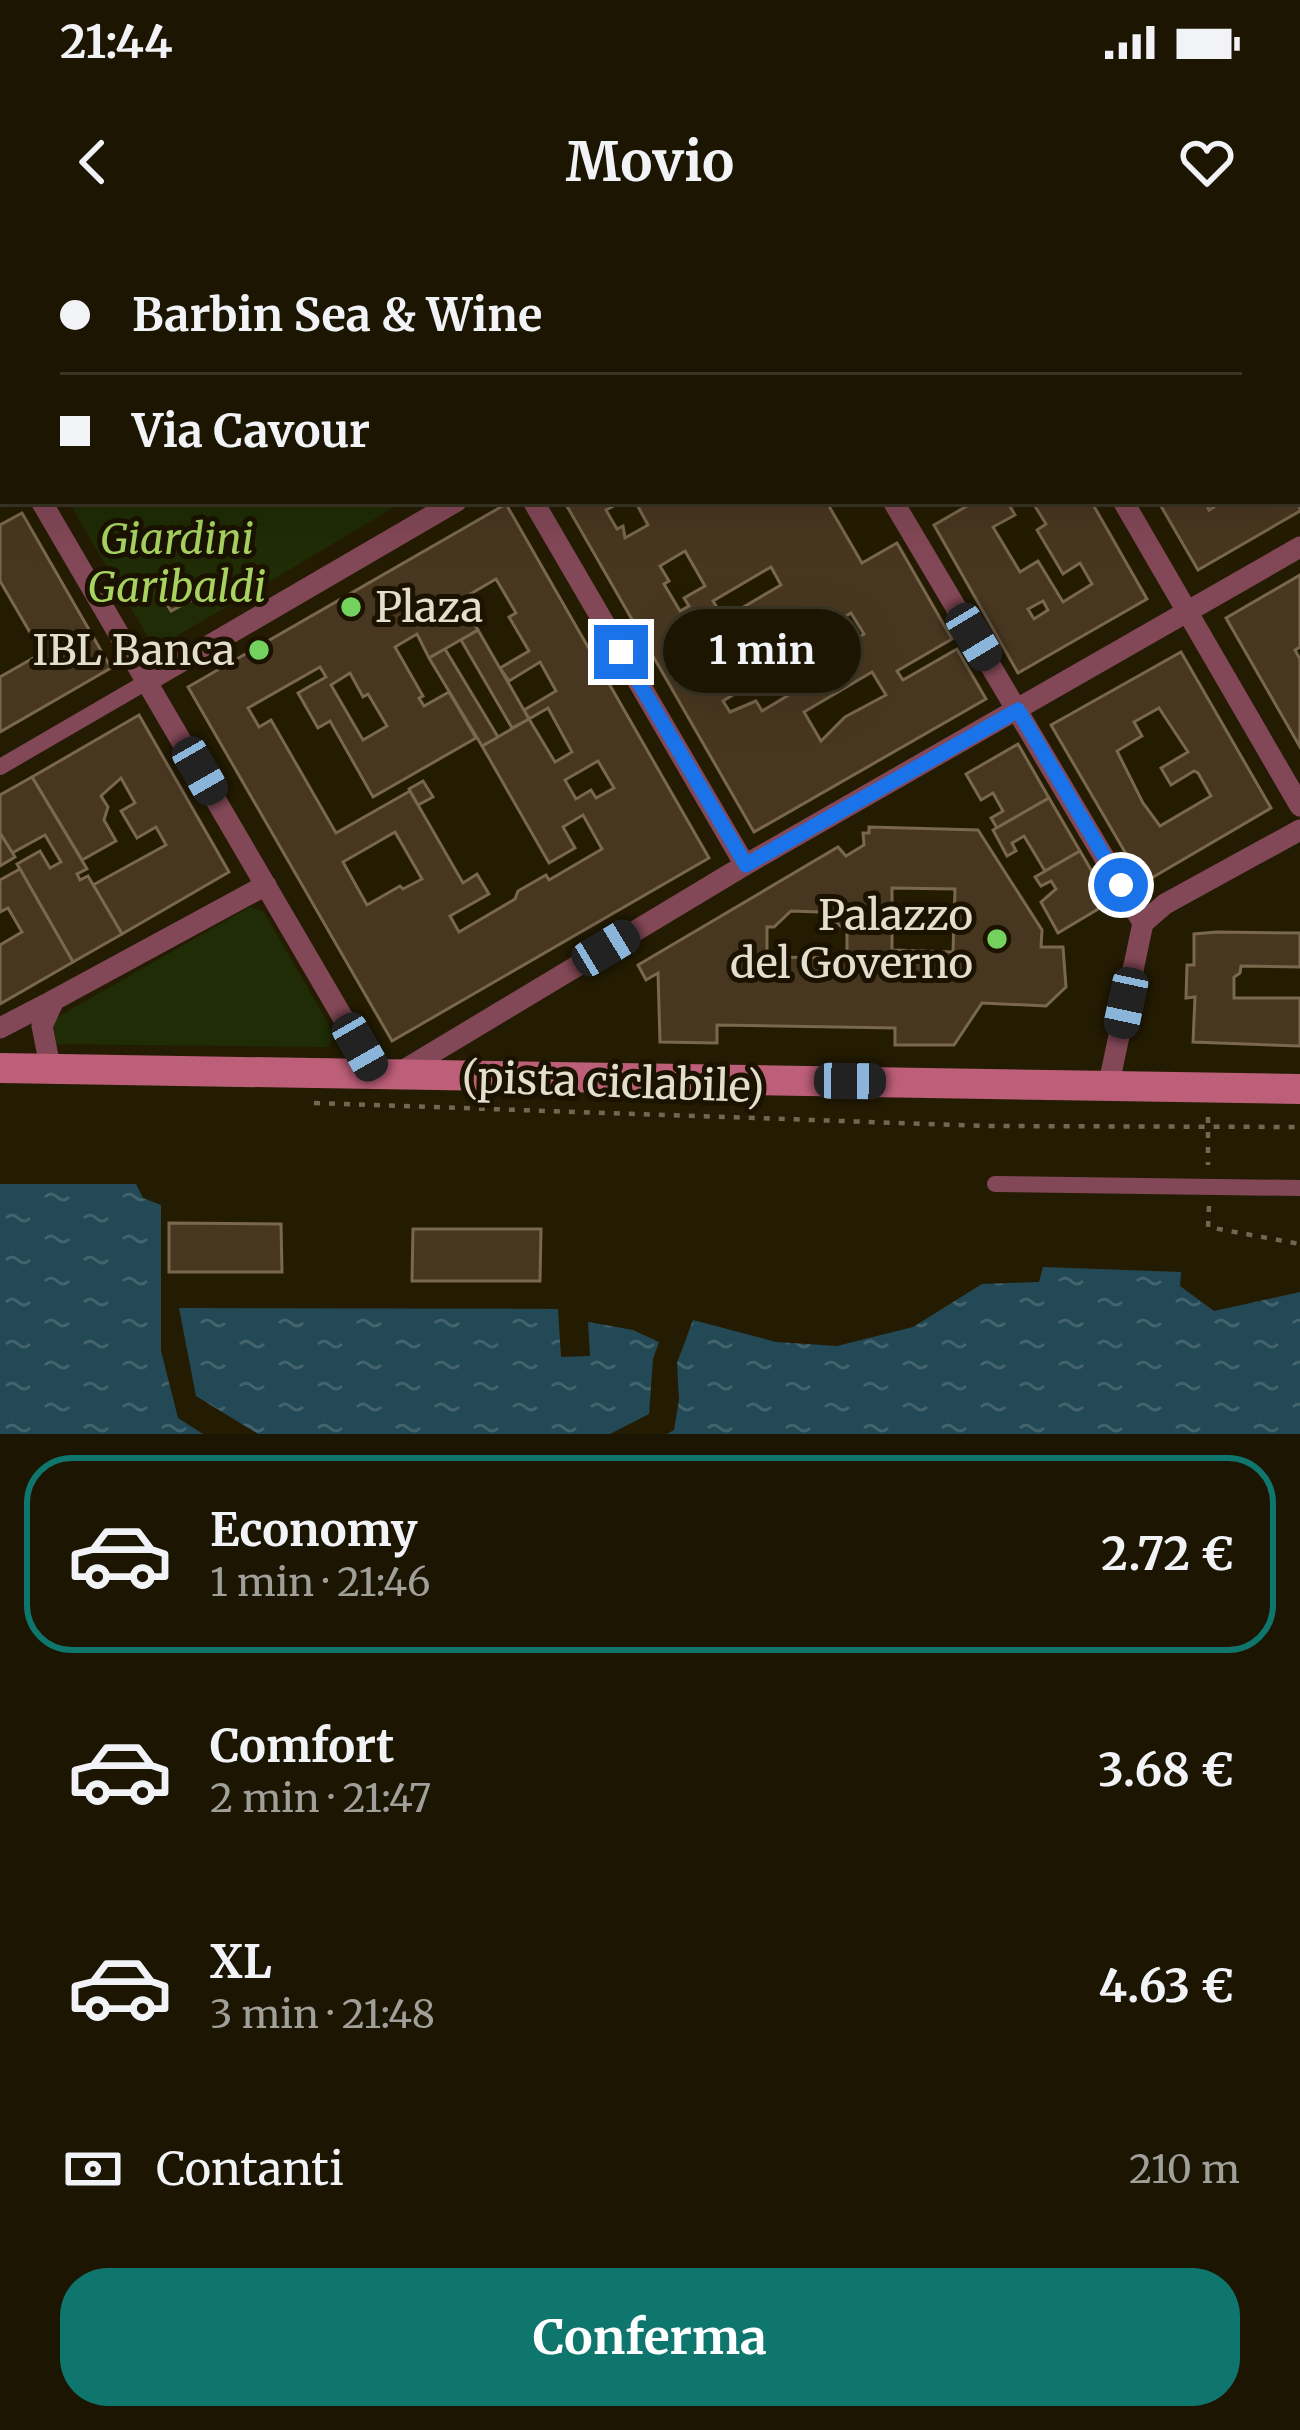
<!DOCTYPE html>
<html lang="it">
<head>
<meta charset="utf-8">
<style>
  body { margin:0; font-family:Merriweather,serif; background:#282211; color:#f1f3f6; height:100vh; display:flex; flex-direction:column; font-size:45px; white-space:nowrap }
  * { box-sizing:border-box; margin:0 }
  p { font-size:39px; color:#a09f99 }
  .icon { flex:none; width:66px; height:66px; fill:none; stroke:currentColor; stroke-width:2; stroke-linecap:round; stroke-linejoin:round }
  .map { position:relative; height:1194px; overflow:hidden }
  .sheet { display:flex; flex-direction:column; background:#1b1502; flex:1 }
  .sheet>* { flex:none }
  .top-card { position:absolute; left:0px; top:0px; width:1302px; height:264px; box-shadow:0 12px 48px #0002,0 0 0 3px #393424; display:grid; align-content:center; height:264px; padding:0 60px; background:#1b1502 }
  .end { position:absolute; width:54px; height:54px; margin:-27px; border:15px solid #1a73e8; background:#fff; box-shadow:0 0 0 6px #fff }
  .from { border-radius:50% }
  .bubble { position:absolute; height:84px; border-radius:42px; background:#1b1502; box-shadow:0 12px 48px #0002,0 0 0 3px #393424; font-size:39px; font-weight:700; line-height:84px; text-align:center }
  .car { position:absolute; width:36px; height:72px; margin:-36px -18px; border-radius:15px; box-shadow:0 0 9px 3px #0007; background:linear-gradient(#222 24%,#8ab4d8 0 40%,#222 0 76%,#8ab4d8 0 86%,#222 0) }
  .top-card b { display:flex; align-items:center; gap:42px; height:114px; font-size:45px }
  .top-card b+b { border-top:3px solid #393424 }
  .top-card i { width:30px; height:30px; background:#f1f3f6 }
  ul { padding:21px 0 0; list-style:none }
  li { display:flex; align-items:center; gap:36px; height:198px; margin:0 24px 18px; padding:0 36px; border:6px solid transparent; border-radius:48px }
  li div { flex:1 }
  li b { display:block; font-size:45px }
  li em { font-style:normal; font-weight:700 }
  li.active { border-color:#0f766e }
  li>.icon { width:108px; height:108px; stroke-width:1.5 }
  .pay { display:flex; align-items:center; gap:30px; height:132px; padding:0 60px; font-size:45px }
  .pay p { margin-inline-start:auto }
  .cta { display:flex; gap:24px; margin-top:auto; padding:24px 60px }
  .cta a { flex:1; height:138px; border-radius:48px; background:#0f766e; color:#fff; font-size:48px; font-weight:700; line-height:138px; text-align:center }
  .status { display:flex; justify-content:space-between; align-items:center; height:84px; padding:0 60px; background:#1b1502; direction:ltr }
  .status svg { height:33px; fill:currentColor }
  header { display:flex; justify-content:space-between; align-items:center; height:156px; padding:0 60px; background:#1b1502; font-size:54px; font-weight:700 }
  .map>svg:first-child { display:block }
</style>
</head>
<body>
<div class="status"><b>21:44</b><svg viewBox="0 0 49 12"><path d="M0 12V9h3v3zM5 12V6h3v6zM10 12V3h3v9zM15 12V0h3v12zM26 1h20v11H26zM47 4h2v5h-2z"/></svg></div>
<header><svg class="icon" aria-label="back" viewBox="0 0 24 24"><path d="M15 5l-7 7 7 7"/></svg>Movio<svg class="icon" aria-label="heart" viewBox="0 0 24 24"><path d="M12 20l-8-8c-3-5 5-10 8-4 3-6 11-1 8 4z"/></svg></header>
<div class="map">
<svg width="1300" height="1194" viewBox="0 0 1300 1194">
  <defs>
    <pattern id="water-ripples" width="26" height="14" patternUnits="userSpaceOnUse" patternTransform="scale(3)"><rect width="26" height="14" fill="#234956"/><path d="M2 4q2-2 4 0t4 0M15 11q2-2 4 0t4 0" fill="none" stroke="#43636d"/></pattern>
  </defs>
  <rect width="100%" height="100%" fill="#241c02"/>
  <!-- green -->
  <g fill="#1f2c06">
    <path d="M15,0h333l2,3h-340z"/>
    <path d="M68,261h337l-250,148z"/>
    <path d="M250,667l14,5 68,118 1,9 -5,8 -284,-3 -2,-18z"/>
  </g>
  <!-- water -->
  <g fill="url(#water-ripples)">
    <path d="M0,944h136l7,14 18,7v146l17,67 25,16h-203z"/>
    <path d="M1043,1027l138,5 -1,14 34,25 86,-19v142h-633l7,-4 5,-30 -2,-37 16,-43 83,22 61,4 76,-19 69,-43 57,-2z"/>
    <path d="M179,1068l379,1 3,48 29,-1 -2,-34 45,8 26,12 -6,17 -4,55 -39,20h-352l-62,-38z"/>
  </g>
  <!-- building -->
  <g fill="#483720" stroke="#79674e" stroke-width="3" fill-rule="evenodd">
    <path d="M521,0h71l2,3h-71z"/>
    <path d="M712,0h71l1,3h-70z"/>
    <path d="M1058,0h58l2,3h-66z"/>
    <path d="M1234,0h50l2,3h-51z"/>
    <path d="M1299,205l1,66 -102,59 -40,-69h47l4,9 15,-9h75z"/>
    <path d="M564,261h59l-17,9 11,19 6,-3 2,12 23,-13 -13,-24h191l36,62 35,-20 55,96 -55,32 6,9 54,-31 29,50 -232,133zM685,311l20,35 -21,12 5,8 -9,5 -16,-27 5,-3 -9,-15zM771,327l10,18 -60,35 21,38 60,-35 2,4 -81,47 -31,-50 26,-15 -5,-8zM851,373l13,21 -22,13 -12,-21zM803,412l7,10 12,-5 7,14 -67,40 -6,-10 -26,11 -7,-11zM872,432l14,23 -41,22 -24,24 -17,-29z"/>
    <path d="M964,261h43l8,14 -22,12 27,45 18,-11 25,41 29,-18 -12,-21 -17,11 -26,-44 9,-6 -13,-21 58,-2 56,98 -129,74 -84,-148 33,-19zM1043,361l5,9 -14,9 -6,-10z"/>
    <path d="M506,264l203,354 -317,183 -204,-354zM496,339l20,34 -7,4 20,34 -29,17 9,13 31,-19 16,29 -32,19 5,9 -47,27 67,117 26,-15 -12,-21 20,-12 19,34 -53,31 -3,-5 -28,16 -3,8 -56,33 -9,-16 39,-22 -12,-20 -14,9 -53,-92 -74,42 -65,-113 -12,7 -11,-19 72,-41 6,10 -28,16 20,35 12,-7 43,76 103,-59 -27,-46 -25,14 -5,-8 4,-2 -28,-49 22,-13 12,24 49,-28 -18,-30zM350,433l13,24 5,-3 19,32 -24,14 -32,-55zM548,468l24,44 -17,10 -26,-43zM598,521l16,27 -18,10 -5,-8 -15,9 -11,-19zM395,592l27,47 -19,10 -3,-3 -33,19 -24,-43z"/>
    <path d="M22,273l89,155 -111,64v-55l42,-24 -42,-72v-56z"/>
    <path d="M1300,335v72l-5,3 5,9v88l-74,-129z"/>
    <path d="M181,345l9,16 -19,10 -9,-15z"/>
    <path d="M478,390l51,89 -17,9 -51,-88z"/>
    <path d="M445,409l53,88 -16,9 -53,-88z"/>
    <path d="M1181,412l90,156 -128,75 -92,-158zM1159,468l29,44 -27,16 10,17 23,-14 4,2 13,23 -51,30 -17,-23 -26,-52 25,-15 -8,-14z"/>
    <path d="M139,475l90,157 -107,62 -29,-49 73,-40 -10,-18 -19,11 -16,-27 14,-8 -14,-25 -20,18 7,11 -4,13 12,21 -34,19 -50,-83z"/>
    <path d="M1018,504l31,54 -52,30 -6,-10 12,-7 -10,-18 -12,7 -15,-26z"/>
    <path d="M32,537l55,92 -10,5 3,6 8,-4 34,58 -49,28 -56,-98 23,-13 10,17 11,-6 -16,-27 -33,18 -12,-20v-38z"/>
    <path d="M423,541l10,16 -15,8 -9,-16z"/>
    <path d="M1049,558l31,53 -35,20 -21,-35 -12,7 4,8 -9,5 -14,-26z"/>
    <path d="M869,587l109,3 64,100 -1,17h22l3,40 -20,19 -64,-3 -28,42h-59v-17l-178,-3v18l-57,-1 -2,-69 -12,7 -8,-15 200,-118 8,9 18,-11 -1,-12h6zM892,648l63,1 -2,63 -61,-2zM791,671l28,1 28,18v28l-80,-1v-30h7z"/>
    <path d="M0,593l15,24 -15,9z"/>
    <path d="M1080,611l30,51 -52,31 -17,-31 15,-13 -5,-8 -10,5 -6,-9z"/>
    <path d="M20,629l53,93 -73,42v-59l22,-13 -14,-24 -8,4v-32z"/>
    <path d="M1217,692l83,1v34l-59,-1 -1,7 -6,4v21h66v48l-107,-4 2,-45 -9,1 1,-33h7v-31z"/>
    <path d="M169,983l112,1 1,48h-113z"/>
    <path d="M413,989h128l-1,52h-128z"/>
  </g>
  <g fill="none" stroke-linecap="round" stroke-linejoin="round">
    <!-- path -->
    <g stroke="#706853" stroke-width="4.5" stroke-dasharray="6 9" stroke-linecap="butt">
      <path d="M314,863l674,23 312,1"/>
      <path d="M1208,877v48"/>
      <path d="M1209,966l-1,21 92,17"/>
    </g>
    <!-- pedestrian -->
    <g stroke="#834857" stroke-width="16">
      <path d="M901,3l5,-3"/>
      <path d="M0,527l148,-86"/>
      <path d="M995,944l305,4"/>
    </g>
    <!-- minor -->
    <g stroke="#834857" stroke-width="21">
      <path d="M380,0l2,3"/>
      <path d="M972,0l2,3"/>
      <path d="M0,190l3,5"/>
      <path d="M0,252l3,-1"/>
      <path d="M41,261l336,575"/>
      <path d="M533,261l212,364"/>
      <path d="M1123,261l177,305"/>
      <path d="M894,263l249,420"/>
      <path d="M148,441l309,-180"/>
      <path d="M0,788l54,-28"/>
      <path d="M51,831l-9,-45 12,-26 212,-115"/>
      <path d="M399,833l346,-208 555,-318"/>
      <path d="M1109,843l34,-160 22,-19 135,-74"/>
    </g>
    <!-- secondary -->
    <path stroke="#bd5f79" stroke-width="30" d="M0,828l1300,21"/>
  </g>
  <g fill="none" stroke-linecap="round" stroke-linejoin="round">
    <!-- route -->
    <path stroke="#1a73e8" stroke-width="15" d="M621,412l125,213 272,-155 103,175"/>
  </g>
  <!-- markers -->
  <g fill="#73d25d" stroke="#1b1300" stroke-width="4.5">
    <circle cx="351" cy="367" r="12"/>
    <circle cx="259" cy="410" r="12"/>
    <circle cx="997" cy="699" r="12"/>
  </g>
  <g text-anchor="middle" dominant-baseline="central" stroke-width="10" stroke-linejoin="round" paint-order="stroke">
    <!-- park labels -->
    <g font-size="42" font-style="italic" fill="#a8d360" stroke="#1b1300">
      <text x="177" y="299">Giardini<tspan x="177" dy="48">Garibaldi</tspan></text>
    </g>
    <!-- poi labels -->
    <g font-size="42" fill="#e4decf" stroke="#1b1300" text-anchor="end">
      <text x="375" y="367" text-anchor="start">Plaza</text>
      <text x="235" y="410">IBL Banca</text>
      <text x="973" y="675">Palazzo<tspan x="973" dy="48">del Governo</tspan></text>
    </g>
    <!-- street labels -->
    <g font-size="42" fill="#e4decf" stroke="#1b1300">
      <text transform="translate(613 842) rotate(2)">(pista ciclabile)</text>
    </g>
  </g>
</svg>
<i class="end from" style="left:1121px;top:645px"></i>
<i class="end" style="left:621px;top:412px"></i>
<div class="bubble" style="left:663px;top:369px;width:198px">1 min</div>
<i class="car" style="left:974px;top:397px;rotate:149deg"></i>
<i class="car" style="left:200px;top:531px;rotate:150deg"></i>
<i class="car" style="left:606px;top:708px;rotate:59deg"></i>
<i class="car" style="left:1126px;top:763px;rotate:192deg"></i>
<i class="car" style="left:360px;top:807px;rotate:150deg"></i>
<i class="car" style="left:850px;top:841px;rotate:91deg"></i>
<div class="top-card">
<b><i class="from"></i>Barbin Sea &amp; Wine</b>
<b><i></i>Via Cavour</b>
</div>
</div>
<section class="sheet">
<ul>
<li class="active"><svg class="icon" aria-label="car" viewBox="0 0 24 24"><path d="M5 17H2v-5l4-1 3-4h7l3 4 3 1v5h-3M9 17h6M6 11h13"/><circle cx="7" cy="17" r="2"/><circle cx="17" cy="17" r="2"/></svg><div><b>Economy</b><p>1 min · 21:46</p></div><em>2.72 €</em></li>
<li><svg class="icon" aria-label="car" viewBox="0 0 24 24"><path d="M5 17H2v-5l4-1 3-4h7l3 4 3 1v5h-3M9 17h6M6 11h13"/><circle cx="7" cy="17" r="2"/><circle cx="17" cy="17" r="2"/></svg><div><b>Comfort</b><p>2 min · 21:47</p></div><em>3.68 €</em></li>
<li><svg class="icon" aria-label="car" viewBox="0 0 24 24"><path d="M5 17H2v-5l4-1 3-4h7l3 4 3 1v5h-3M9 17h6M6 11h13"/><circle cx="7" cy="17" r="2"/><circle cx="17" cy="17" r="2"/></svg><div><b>XL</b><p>3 min · 21:48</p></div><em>4.63 €</em></li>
</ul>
<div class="pay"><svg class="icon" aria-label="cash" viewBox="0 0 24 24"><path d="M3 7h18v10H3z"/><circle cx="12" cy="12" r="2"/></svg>Contanti<p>210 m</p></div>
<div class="cta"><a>Conferma</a></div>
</section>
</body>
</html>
